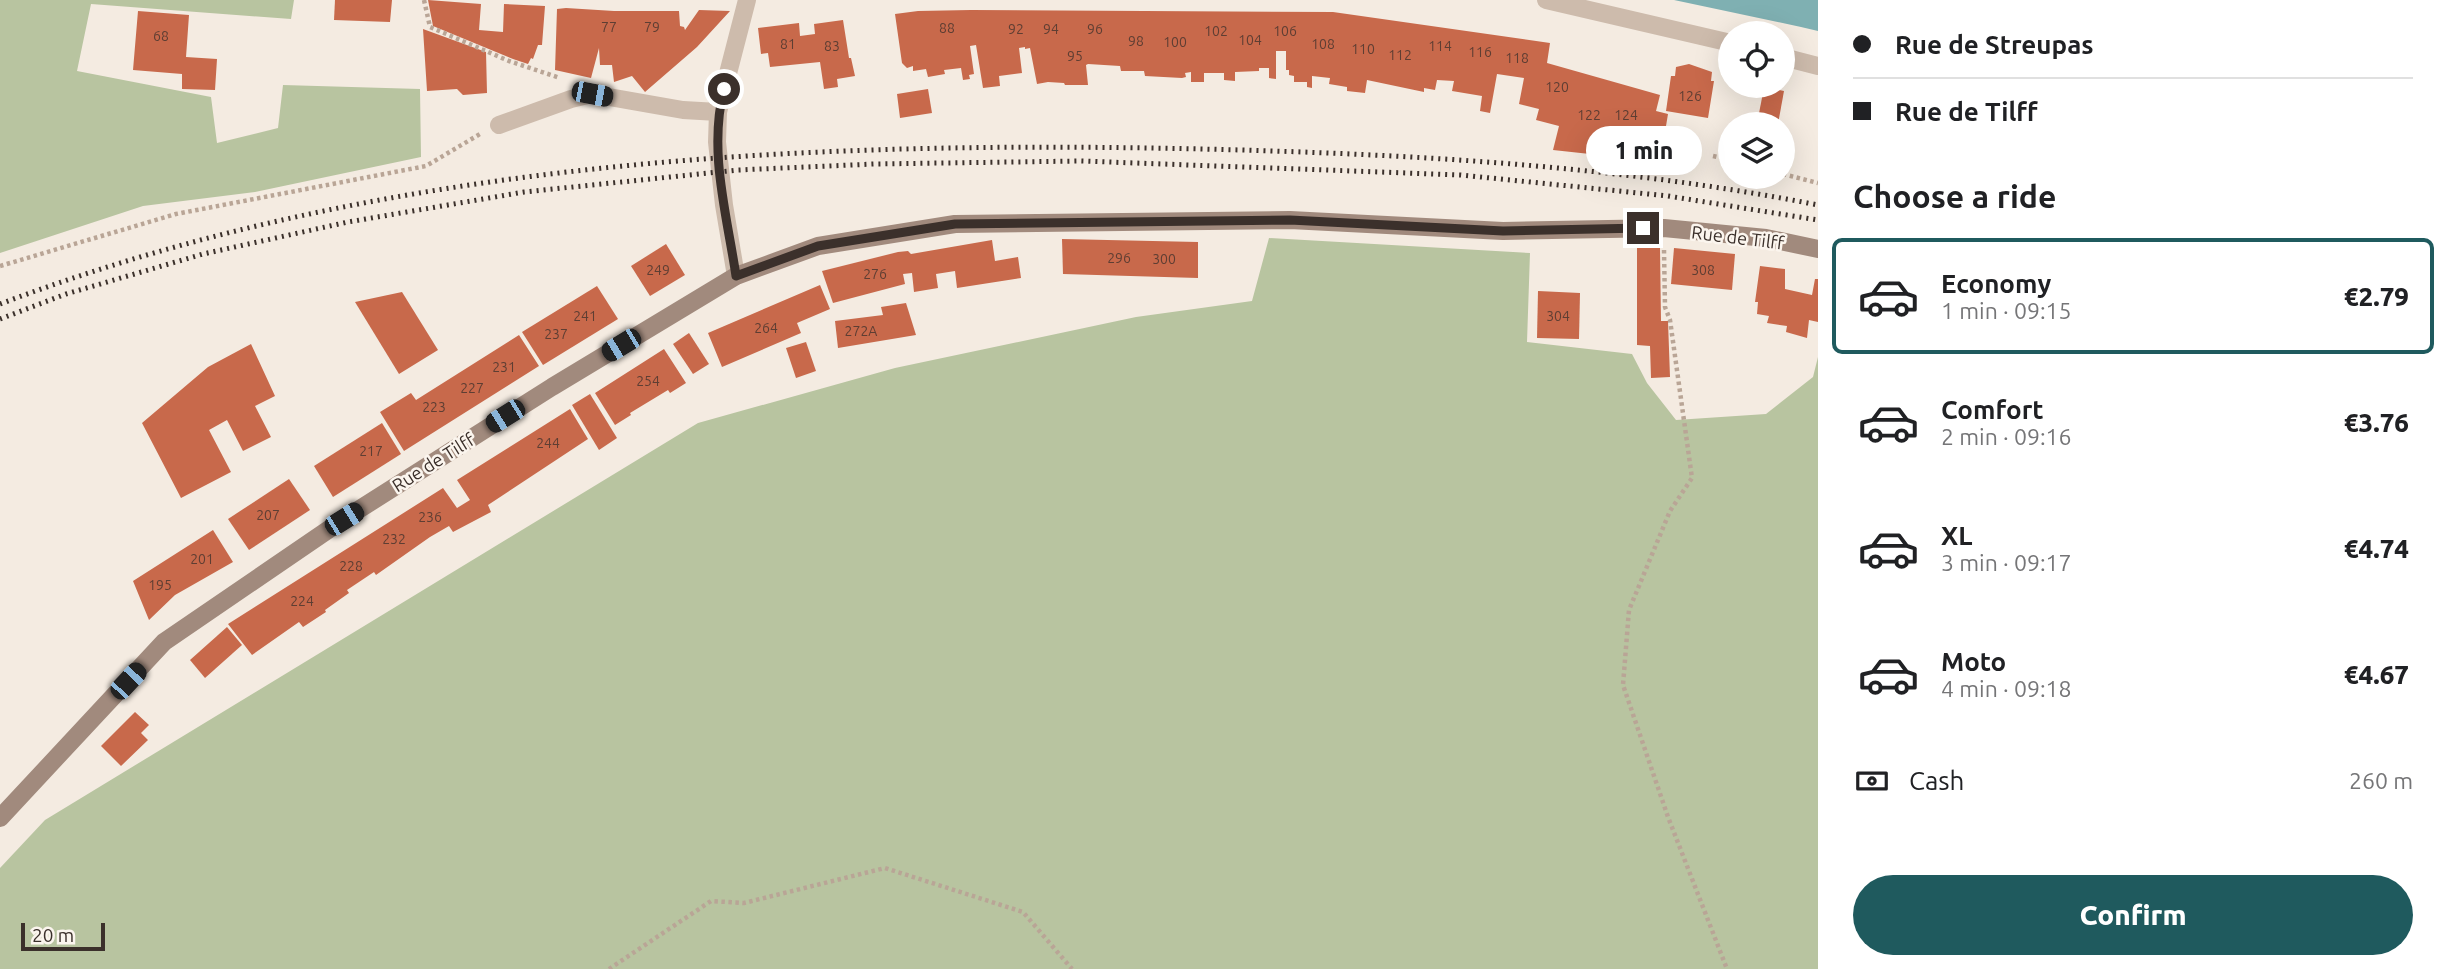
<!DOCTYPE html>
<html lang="en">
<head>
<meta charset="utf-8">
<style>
  body { margin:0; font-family:Ubuntu,sans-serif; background:#f2f2f2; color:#202124; height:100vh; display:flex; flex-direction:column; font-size:26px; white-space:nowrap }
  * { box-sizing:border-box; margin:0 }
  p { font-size:23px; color:#757577 }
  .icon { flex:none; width:38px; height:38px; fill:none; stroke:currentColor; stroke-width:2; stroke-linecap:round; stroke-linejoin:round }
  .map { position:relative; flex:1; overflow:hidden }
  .sheet { display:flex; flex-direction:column; background:#fff; width:630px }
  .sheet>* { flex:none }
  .banner { display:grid; align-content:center; height:154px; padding:0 35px; background:#fff }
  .tools { position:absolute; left:1718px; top:21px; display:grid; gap:14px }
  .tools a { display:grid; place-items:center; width:77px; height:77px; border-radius:50%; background:#fff; box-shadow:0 7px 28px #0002; font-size:35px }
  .scale { position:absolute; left:21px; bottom:18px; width:84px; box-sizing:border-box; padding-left:7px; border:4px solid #3b302b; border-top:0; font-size:19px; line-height:24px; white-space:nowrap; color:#3b302b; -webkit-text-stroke:5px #fbf5ee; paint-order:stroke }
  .end { position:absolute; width:32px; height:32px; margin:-16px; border:9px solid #3b302b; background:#fff; box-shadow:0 0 0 4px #fff }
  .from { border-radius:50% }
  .bubble { position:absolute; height:49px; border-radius:24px; background:#fff; box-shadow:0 7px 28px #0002; font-size:23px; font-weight:800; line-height:49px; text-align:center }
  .car { position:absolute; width:21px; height:42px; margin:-21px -10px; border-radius:9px; box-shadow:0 0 5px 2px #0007; background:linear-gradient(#222 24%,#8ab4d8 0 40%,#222 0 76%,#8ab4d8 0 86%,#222 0) }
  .banner b { display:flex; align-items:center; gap:24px; height:66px; font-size:26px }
  .banner b+b { border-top:2px solid #e0e0e0 }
  .banner i { width:18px; height:18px; background:#202124 }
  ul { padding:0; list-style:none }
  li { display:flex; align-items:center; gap:21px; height:116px; margin:0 14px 10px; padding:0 21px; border:4px solid transparent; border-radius:10px }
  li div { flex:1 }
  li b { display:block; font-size:26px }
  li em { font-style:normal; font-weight:800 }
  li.selected { border-color:#1f5a5e }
  li>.icon { width:63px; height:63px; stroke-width:1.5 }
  h2 { padding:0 35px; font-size:32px; line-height:84px }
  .pay { display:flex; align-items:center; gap:18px; height:77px; padding:0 35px; font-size:26px }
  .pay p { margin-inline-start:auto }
  .cta { display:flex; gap:14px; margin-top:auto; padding:14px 35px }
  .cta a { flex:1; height:80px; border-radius:42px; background:#1f5a5e; color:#fff; font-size:28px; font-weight:800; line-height:80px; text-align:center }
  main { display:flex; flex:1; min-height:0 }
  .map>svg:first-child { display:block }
</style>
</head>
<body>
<main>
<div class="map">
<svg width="1818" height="969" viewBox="0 0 1818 969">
  <rect width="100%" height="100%" fill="#f4ebe1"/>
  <!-- green -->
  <g fill="#b8c4a0">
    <path d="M0,0h294l-3,19 -200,-15 -14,67 134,26 6,46 61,-15 5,-43 137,4 1,68 -166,35 -112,14 -143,47z"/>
    <path d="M1269,238l261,15 -3,89 105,12 15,29 29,37 90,-6 47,-37 5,-20v612h-1818v-101l45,-48 653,-397 197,-55 241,-51 116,-16z"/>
  </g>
  <!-- water -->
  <path fill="#7fb0b2" d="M1674,0h144v31l-17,-4z"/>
  <!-- building -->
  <g fill="#c8694b">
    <path d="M335,0h57l-2,22 -56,-2z"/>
    <path d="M428,0l53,4 -2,26 24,2 1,-28 41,2 -3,39h-4l-5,14 -2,-1 -3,6 -15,-5 -80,-33z"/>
    <path d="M566,8l48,3h65l1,15 4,1 1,3 14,-20 31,1 -33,36 -52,45 -13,-16 -18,6 -2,-17h-12l-1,-17 -8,30 -36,-8 2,-61z"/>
    <path d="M971,10l362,2 217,31 -3,20 113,32 -4,16 12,3 -5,30 -9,2 -6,14 -36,-4 2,-15 -5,-1h-7l-3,15 -46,-5 6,-24 -23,-6 3,-11 -20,-5 5,-26 -27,-4 -7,39 -10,-2 2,-15 -30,-5 2,-10 -17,-1 -2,10 -11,-2v4l-57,-12 -2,13 -18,-2v-4l-18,-3 1,-6 -18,-2v12l-5,-1v-5h-13v-6l-5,-1v-5h-3v-19h-10v28l-7,-1v-10h-10v3l-24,1v9l-11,-1v-7h-20v9h-13v-10l-6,1 1,4 -4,1 -37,-2 -1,-5h-23l-1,-5 -32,-2 -2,1 2,20h-23l-1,-2 -16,-1 -11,2 -7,-36 -5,1v-2l-6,1 3,25 -23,3 1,10 -17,2 -7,-43 -6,1 4,28 -5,1 1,4 -7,1 -2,-12 -17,2 1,4 -17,3 -2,-8 -13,2v-5l-6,2 -5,-5 -7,-49 23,-3z"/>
    <path d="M138,11l51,4 -3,42 31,2 -2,31 -33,-1v-15l-49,-4z"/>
    <path d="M843,20l6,38h2l4,18 -18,3 1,8 -14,2 -4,-27 -50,5 -2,-14 -7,1 -3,-26 41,-5 1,13 15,-2 -1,-10z"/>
    <path d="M423,29l63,23 1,41 -24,2 -6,-6 -30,2z"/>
    <path d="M1689,64l23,8 -1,9h3l-6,37 -42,-7 5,-35h4l1,-9z"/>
    <path d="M1764,87l20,4 -6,33h-21z"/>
    <path d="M928,89l4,24 -32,5 -3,-24z"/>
    <path d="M1725,135l6,1v16l-8,-1z"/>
    <path d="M1062,239l136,3v36l-135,-4z"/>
    <path d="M992,240l3,21 23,-4 3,21 -64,10 -2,-17 -19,3 2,14 -24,4 -2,-19 -9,1 2,10 -72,19 -11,-32 76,-19 10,-1 3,3z"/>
    <path d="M666,244l19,31 -35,21 -19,-30z"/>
    <path d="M1637,247h23l1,74h7l2,56 -19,1 -1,-32 -13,-1z"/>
    <path d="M1674,248l61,6 -3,36 -61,-6z"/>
    <path d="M1760,266l25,3v20l27,6 3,-16h3v43l-9,-2 -2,18 -21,-6 1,-6 -20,-3 2,-7 -12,-2 1,-12h-3z"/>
    <path d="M820,285l10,24 -33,14 4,10 -79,34 -14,-34z"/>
    <path d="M597,286l21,33 -75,46 -21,-33z"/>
    <path d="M1538,291l42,2 -1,46 -42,-1z"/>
    <path d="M402,292l36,58 -39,24 -44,-72z"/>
    <path d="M906,303l10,32 -78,13 -3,-27 48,-6 -2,-8z"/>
    <path d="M689,333l20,31 -16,10 -20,-30z"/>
    <path d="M519,335l20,31 -135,85 -24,-39 31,-19 5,7z"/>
    <path d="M806,342l10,29 -20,7 -10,-30z"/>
    <path d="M251,344l24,52 -20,10 16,31 -28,14 -16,-31 -18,10 22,42 -50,26 -39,-75 66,-56z"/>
    <path d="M664,349l22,34 -16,10 -2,-3 -38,23 1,2 -16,10 -20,-32z"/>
    <path d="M590,394l27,44 -18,12 -27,-45z"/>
    <path d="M570,409l18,30 -100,66 3,7 -38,20 -4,-6 -19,11 -54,38 -2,-3 -27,18 2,3 -24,17 1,2 -23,15 -4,-5 -47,33 -24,-31 215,-136 14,20 13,-8 -13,-20z"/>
    <path d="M382,423l19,31 -68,43 -19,-31z"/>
    <path d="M289,479l21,31 -61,40 -21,-31z"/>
    <path d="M213,530l20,32 -58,33 -26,25 -16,-39z"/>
    <path d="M227,627l15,18 -37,33 -15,-18z"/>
    <path d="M135,712l14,13 -8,8 7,7 -27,26 -20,-20z"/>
  </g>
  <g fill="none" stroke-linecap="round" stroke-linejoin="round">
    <!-- path -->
    <g stroke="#b9a596" stroke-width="4.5" stroke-dasharray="3.5 3.5" stroke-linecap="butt">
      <path d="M424,0l6,27 79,34 51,17"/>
      <path d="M1713,156l18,4"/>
      <path d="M1783,174l35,9"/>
      <path d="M1664,250l1,57 5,13 22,158 -22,33 -41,99 -6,75 45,132 59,152"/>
      <path d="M0,266l176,-52 250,-48 54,-32"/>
      <path d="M609,969l102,-68 33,2 141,-35 138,44 49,57"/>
    </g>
    <!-- street -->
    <g stroke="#cdbbac" stroke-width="18">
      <path d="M1546,0l185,43"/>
      <path d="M1783,57l35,9"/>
      <path d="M499,125l72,-26 21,-5 91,16 35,2"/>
      <path d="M736,276l-12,-71 -7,-63 1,-30 29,-112"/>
    </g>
    <!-- secondary -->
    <path stroke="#a18a7d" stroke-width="18" d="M0,818l164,-176 180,-123 208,-132 184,-111 82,-30 137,-22 335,-4 213,11 161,-3 102,10 52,11"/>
    <!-- rail -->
    <g stroke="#3b302b" stroke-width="5" stroke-dasharray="2 5" stroke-linecap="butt">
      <path d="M0,304c382,-144 798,-164 1202,-155 206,5 413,16 616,56"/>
      <path d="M0,319l66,-25 137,-40 145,-32 176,-30 214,-22 136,-6 207,-3 380,14 207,21 150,24"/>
    </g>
  </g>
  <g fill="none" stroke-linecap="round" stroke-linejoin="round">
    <!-- route -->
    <path stroke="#3b302b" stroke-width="9" d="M724,89c-16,62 3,126 12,187l82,-30 137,-22 335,-4 213,11 140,-3"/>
  </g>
  <g text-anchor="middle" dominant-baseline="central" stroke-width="5" stroke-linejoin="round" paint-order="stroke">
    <!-- number labels -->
    <g font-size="14" fill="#5e3e33">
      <text x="609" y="27">77</text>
      <text x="652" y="27">79</text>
      <text x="947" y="28">88</text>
      <text x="1016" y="29">92</text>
      <text x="1051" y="29">94</text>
      <text x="1095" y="29">96</text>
      <text x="1216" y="31">102</text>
      <text x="1285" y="31">106</text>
      <text x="161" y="36">68</text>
      <text x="1250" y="40">104</text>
      <text x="1136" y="41">98</text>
      <text x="1175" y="42">100</text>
      <text x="788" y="44">81</text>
      <text x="1323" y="44">108</text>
      <text x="832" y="46">83</text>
      <text x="1440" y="46">114</text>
      <text x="1363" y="49">110</text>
      <text x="1480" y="52">116</text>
      <text x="1400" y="55">112</text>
      <text x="1075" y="56">95</text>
      <text x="1517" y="58">118</text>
      <text x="1557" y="87">120</text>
      <text x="1690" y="96">126</text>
      <text x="1589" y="115">122</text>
      <text x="1626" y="115">124</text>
      <text x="1119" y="258">296</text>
      <text x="1164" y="259">300</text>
      <text x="658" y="270">249</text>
      <text x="1703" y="270">308</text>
      <text x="875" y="274">276</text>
      <text x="585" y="316">241</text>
      <text x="1558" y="316">304</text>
      <text x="766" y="328">264</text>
      <text x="861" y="331">272A</text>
      <text x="556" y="334">237</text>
      <text x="504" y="367">231</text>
      <text x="648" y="381">254</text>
      <text x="472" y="388">227</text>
      <text x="434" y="407">223</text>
      <text x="548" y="443">244</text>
      <text x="371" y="451">217</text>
      <text x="268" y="515">207</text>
      <text x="430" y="517">236</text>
      <text x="394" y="539">232</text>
      <text x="202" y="559">201</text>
      <text x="351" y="566">228</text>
      <text x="160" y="585">195</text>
      <text x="302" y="601">224</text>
    </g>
    <!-- street labels -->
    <g font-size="18" fill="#3b302b" stroke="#fbf5ee">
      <text transform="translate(1738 237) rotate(7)">Rue de Tilff</text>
      <text transform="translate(433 462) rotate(-32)">Rue de Tilff</text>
    </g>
  </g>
</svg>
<div class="tools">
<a><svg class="icon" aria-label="locate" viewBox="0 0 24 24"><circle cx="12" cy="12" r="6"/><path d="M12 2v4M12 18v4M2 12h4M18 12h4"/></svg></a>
<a><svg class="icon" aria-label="layers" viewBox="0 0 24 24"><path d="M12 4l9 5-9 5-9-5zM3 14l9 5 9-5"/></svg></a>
</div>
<div class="scale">20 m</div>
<i class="end from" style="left:724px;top:89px"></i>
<i class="end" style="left:1643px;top:228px"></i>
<div class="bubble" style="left:1586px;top:126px;width:116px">1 min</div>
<i class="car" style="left:592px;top:94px;rotate:101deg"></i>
<i class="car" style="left:621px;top:345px;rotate:239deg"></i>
<i class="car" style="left:505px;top:416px;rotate:238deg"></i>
<i class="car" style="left:344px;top:519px;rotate:58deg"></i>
<i class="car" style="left:128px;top:681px;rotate:43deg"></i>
</div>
<section class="sheet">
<div class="banner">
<b><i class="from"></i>Rue de Streupas</b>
<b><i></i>Rue de Tilff</b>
</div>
<h2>Choose a ride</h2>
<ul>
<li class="selected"><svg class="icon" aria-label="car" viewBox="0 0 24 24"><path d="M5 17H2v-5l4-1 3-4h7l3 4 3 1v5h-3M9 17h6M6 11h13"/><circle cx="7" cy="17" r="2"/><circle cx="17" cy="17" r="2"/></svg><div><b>Economy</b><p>1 min · 09:15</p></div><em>€2.79</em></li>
<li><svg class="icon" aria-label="car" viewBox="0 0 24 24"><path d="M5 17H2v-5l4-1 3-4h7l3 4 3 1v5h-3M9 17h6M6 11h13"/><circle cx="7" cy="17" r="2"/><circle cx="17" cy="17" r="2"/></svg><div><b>Comfort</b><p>2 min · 09:16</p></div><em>€3.76</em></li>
<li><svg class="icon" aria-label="car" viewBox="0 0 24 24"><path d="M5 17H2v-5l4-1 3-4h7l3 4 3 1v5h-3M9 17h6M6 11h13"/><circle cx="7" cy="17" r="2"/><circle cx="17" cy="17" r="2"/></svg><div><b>XL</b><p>3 min · 09:17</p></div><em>€4.74</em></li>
<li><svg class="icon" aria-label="car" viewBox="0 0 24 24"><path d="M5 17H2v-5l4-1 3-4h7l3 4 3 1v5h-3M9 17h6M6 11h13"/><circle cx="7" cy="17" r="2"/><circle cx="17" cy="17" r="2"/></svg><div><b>Moto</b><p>4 min · 09:18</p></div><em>€4.67</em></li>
</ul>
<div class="pay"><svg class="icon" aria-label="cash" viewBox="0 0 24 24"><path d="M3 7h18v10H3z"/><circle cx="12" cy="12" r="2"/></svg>Cash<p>260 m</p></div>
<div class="cta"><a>Confirm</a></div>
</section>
</main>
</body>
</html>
